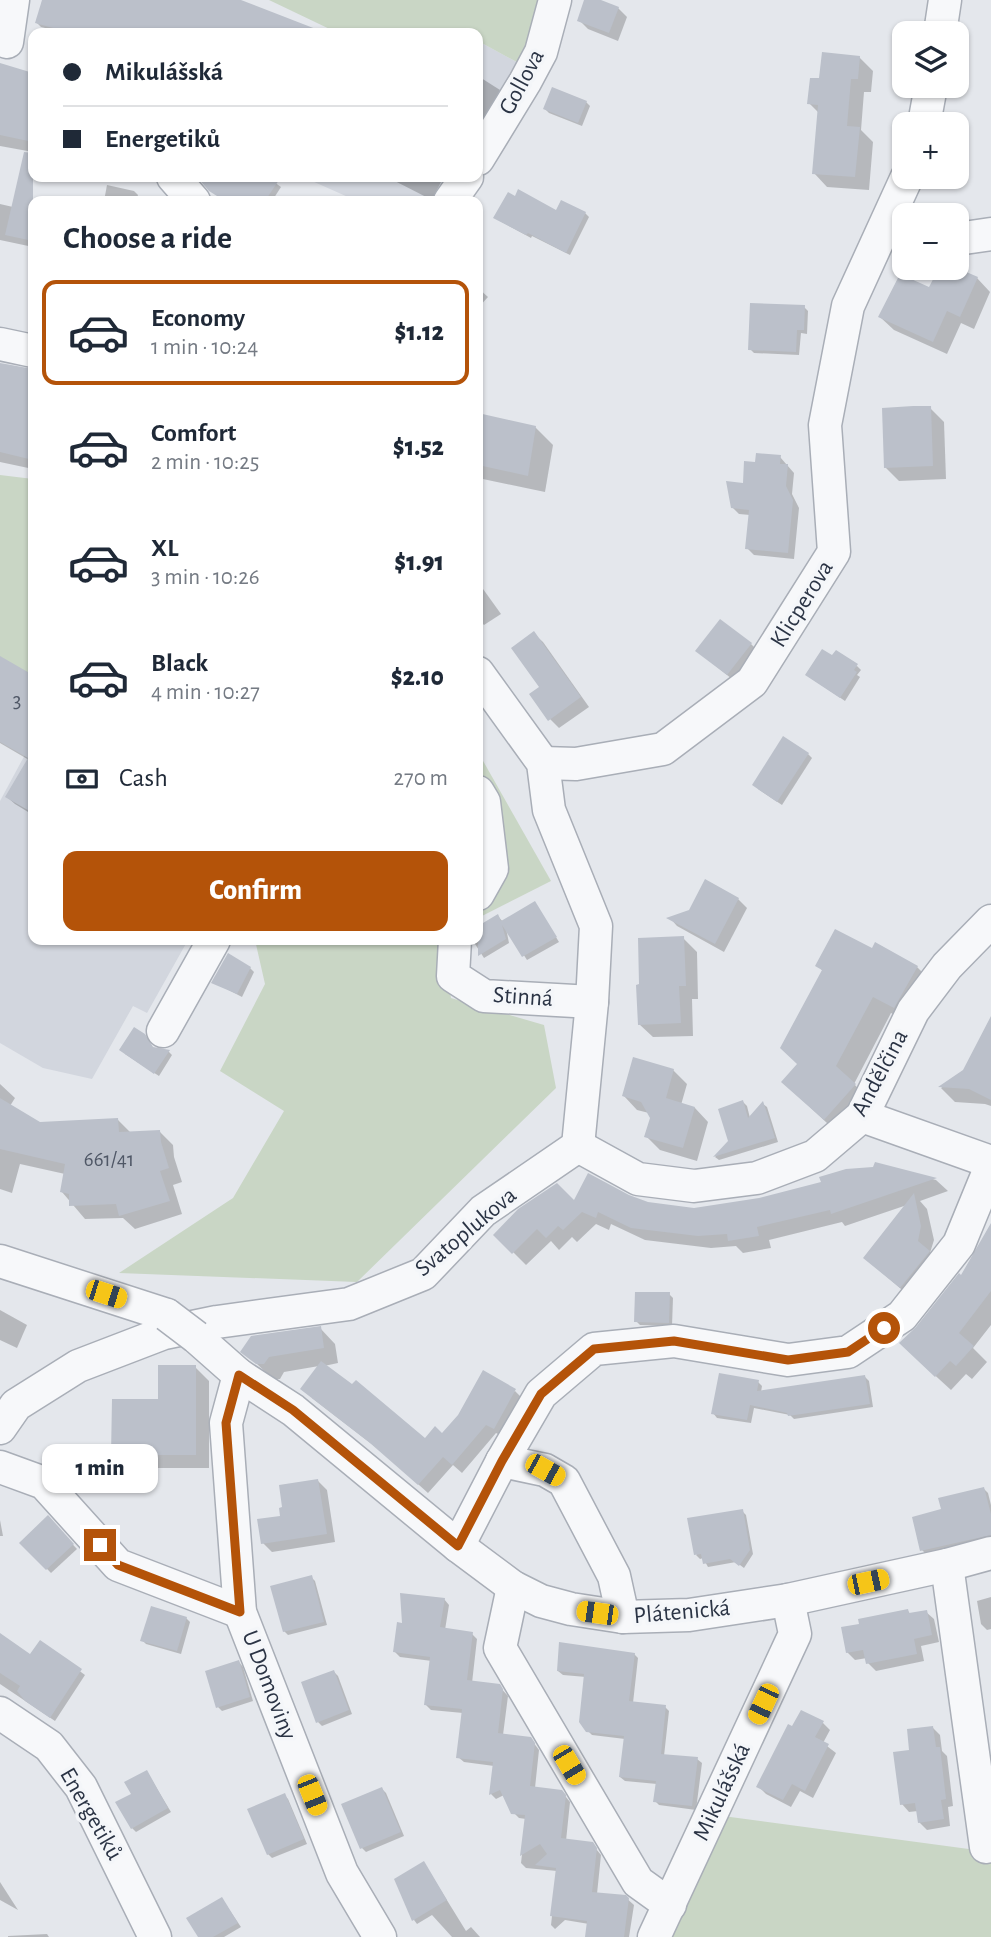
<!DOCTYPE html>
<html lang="en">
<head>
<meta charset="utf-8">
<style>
  body { margin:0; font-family:"Alegreya Sans",sans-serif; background:#f6f6f7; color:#1f2937; height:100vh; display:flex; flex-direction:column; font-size:26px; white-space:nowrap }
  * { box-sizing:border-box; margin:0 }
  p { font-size:23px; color:#747a83 }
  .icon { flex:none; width:38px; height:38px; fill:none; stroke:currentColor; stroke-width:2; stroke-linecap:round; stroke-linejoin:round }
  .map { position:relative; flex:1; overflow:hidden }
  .panel { position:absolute; left:28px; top:196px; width:455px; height:749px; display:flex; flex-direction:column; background:#fff; border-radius:14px; box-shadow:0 2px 5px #0004 }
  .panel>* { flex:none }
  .banner { position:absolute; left:28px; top:28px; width:455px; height:154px; border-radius:14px; box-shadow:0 2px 5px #0004; display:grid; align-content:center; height:154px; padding:0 35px; background:#fff }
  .fabs { position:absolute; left:892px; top:21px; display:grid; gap:14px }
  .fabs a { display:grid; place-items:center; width:77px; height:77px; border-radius:14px; background:#fff; box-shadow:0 2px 5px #0004; font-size:35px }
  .end { position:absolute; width:32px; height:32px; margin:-16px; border:9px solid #b45309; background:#fff; box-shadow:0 0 0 4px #fff }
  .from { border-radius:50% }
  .bubble { position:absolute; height:49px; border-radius:14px; background:#fff; box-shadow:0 2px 5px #0004; font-size:23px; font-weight:800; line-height:49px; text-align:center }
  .car { position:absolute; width:21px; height:42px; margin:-21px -10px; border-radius:9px; box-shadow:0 0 5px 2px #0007; background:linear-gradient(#f5c518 24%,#345 0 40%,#f5c518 0 76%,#345 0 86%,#f5c518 0) }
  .banner b { display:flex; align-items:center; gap:24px; height:66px; font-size:26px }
  .banner b+b { border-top:2px solid #e0e1e3 }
  .banner i { width:18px; height:18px; background:#1f2937 }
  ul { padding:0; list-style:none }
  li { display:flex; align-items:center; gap:21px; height:105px; margin:0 14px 10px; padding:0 21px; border:4px solid transparent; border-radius:14px }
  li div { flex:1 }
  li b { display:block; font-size:26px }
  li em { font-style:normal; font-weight:800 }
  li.active { border-color:#b45309 }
  li>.icon { width:63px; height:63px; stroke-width:1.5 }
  h2 { padding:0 35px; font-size:32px; line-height:84px }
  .pay { display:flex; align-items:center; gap:18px; height:77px; padding:0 35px; font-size:26px }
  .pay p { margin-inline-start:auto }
  .action { display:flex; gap:14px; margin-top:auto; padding:14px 35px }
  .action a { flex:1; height:80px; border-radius:14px; background:#b45309; color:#fff; font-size:28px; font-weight:800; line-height:80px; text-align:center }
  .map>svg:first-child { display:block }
</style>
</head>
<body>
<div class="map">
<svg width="991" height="1937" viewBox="0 0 991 1937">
  <rect width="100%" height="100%" fill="#e4e7ec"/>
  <!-- built -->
  <g fill="#d2d6de">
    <path d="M478,41l46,25 -46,68z"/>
    <path d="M303,177h146l-17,24h-75z"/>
    <path d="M28,749l5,4v187h155l-41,73 -14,-7 -41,73 -49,-11 -43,-25v-242z"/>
  </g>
  <!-- green -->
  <g fill="#c9d6c5">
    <path d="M269,0h271l-16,66 -46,-25v-8h-16l-9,-4 -3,4h-112z"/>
    <path d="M0,475l33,4v199l-33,-15z"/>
    <path d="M478,752l73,129 -73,37z"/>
    <path d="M255,940h188l8,58 93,27 12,63 -199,194 -238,-9 114,-75 51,-87 -64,-40 45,-87z"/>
    <path d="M723,1816l268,36v85h-331z"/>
  </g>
  <!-- shadow -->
  <g fill="#0003">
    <path d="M43,0h191l54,21 25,12h-248l-24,-6 -4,-4z"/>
    <path d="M586,0h10l22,8 9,9 -9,24 -30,-12 -9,-9z"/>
    <path d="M859,57l14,14 -2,21h-7l-3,38 12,12 -4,48 -42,-3 -13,-14 5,-60 -10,-10 12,-23z"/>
    <path d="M0,65l33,10v77l-33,-6z"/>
    <path d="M478,76l22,14 -22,42z"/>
    <path d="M586,102l4,4 -8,20 -33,-13 -4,-4z"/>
    <path d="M217,177h50l14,10 -9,14h-45l-17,-13z"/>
    <path d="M387,177h54l2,1 -11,22z"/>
    <path d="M107,185l27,6 4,4 -2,6h-32z"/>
    <path d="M16,195l26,6h-9v46l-33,-7v-36l13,3z"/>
    <path d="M557,212l28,1 4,4 -19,38 -38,-19 -1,2 -31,-17z"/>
    <path d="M940,268h13l24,10 13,14 -16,37 -13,-6 -14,31 -53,-24 -14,-13 50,-28z"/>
    <path d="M478,288l10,9 -10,11z"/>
    <path d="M804,307l4,4 -1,23 -6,-1 -2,22 -45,-2 -4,-4z"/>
    <path d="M0,365l33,6v98l-33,-7z"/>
    <path d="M930,408l14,14 2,57 -47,2 -14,-14z"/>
    <path d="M478,415l57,12 18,18 -8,47 -67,-14z"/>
    <path d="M780,457l14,16 -2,21 7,14 -5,51 -40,-4 -7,-7 3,-33 -11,-1 -7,-7 25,-44z"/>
    <path d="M478,582l23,32 -17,11 -6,-6z"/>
    <path d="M534,634l9,8 46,65 -30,21 -9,-9 -8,-32z"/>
    <path d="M751,644l9,9 -23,30 -40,-32z"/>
    <path d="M0,658l33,19v138l-18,-11 -8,-7 22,-37 -29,-17z"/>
    <path d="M857,666l4,4 -4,5 3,2 -15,24 -34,-23z"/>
    <path d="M808,754l4,4 -30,47 -24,-16z"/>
    <path d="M738,899l9,9 -23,44 -47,-26 -7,-8z"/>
    <path d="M535,903l24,39 -32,18 -21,-32 3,15 -25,15 -9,-14 -1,-4h4v-12l20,-12 5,6z"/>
    <path d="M683,938l14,14 1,47h-6l1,37 -40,1 -14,-13z"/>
    <path d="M873,950l44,17 18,18 -23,39 -21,-11 -37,71 18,19 -30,34 -59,-55 16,-18 24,-93 -5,-5z"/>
    <path d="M250,968l4,4 -12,25 -29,-15z"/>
    <path d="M991,1020v86l-6,-2 -30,-2 -14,-14 23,-17z"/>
    <path d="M144,1036l10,13 15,3 3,3 -13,21 -34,-22z"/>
    <path d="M673,1070l14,14 -6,21 14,3 13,14 -11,39 -37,-11 -14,-14 6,-18 -3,-5 -12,-3 -13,-14z"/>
    <path d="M0,1084l15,14 -5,8 30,18 78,-4 13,13 29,-1 13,13 1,12 8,25 -9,3 9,29 -47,15 -12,-11 -38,1 -23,-27 3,-18 -45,-10 -8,29 -12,-4z"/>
    <path d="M743,1102l4,4 3,12 13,-14 4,3 11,35 -59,18 -4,-3 15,-16z"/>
    <path d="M876,1164l60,16 12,11 -28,10 7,8 7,31 -19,61 -50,-43 42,-53 -62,21 -3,-4 -73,18 2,8 -28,5 -7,-7 -25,2 -66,-8 -34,-16 -2,6 -13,-6 -19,18 -5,-5 -13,13 -8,-9 -25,24 -30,-30 79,-32 53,-6 20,6 46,7 65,-10 115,-31z"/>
    <path d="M991,1240v85l-18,23 14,14 -15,17 -6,-5 -15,16 -35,-32 46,-81z"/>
    <path d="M669,1294l4,4 -1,28 -32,-1 -4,-4z"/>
    <path d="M0,1310l27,15 -10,23 -17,-8z"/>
    <path d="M320,1328l15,16 3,19 -14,3 101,74 17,-5 73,-44 9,9 -20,37 -8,-4 -34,40 -9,-8 -25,28 -46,-41 -70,-54 7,-32 -35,6 -4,7h-7l-30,-28z"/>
    <path d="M195,1367l14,14v87h-83l-13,-13z"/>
    <path d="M865,1377l4,4 4,26 -79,12 -4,-4 -36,-7 -3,15 -34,-5 -4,-5 45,-31 4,4 -1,6z"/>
    <path d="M318,1481l9,9 8,52 -63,10 -9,-9 19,-25 2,-9z"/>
    <path d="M984,1489l4,4 3,12v35l-65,14 -4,-4 21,-39z"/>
    <path d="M742,1511l4,4 7,39 -9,14 -8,-6 -28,5 -5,-9 -3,1 -4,-4z"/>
    <path d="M48,1518l29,31 -26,24 -29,-30z"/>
    <path d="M0,1520l3,16h-3z"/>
    <path d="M311,1577l4,4 12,44 -39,10 -4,-4z"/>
    <path d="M991,1597v32l-4,1 -6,-6 -4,-23z"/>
    <path d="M444,1599l5,6 -4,25 27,4 5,5 -5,44 27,3 9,10 -5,39 27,3 9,12 -4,38 26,3 9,11 -4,39 26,3 9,11 -4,39 28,3 9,8 -5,32h-42l2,-13 -24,-4 -10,9 -4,-4 6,-54 -31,-3 -5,-5 5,-44 -7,-1 -6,-6 -9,-17 -8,4 -5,-5 3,-28 -30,-4 -6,-5 5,-44 -32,-3 -5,-5 6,-44 -32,-4 -5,-5 9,-27z"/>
    <path d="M908,1611l3,4 15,-3 8,7 5,23 -18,4 3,15 -48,10 -8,-8 -1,-5 -12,2 -8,-8z"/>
    <path d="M186,1618l4,4 -9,32 -35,-10 -4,-4z"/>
    <path d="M0,1636l30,20 10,-14 45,33 -30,46 -55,-37z"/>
    <path d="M634,1654l4,4 -5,45 32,4 4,4 -5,45 33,3 5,4 -6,47 -37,-5 -4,-4 2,-17 -32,-3 -5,-4 5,-38 -33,-4 -4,-4 -2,-54 -23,-2 -5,-4z"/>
    <path d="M239,1662l4,5 10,34 -31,10 -4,-4z"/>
    <path d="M334,1672l4,4 14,38 -30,12 -4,-4z"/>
    <path d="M823,1723l7,7 -7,13 13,10 -23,45 -13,-7 -9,16 -25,-13 -8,-8 35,-58z"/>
    <path d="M932,1727l8,8 2,16 5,5 6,50 -5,1 2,19 -23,4 -8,-8 -1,-11 -9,1 -7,-8 9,-52z"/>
    <path d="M150,1777l21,35 -35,20 -4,-4z"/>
    <path d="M382,1789l4,4 18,43 -38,16 -4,-4z"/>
    <path d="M284,1795l4,4 19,45 -35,14 -4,-4z"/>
    <path d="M424,1863l42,68 5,-4 9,10h-28l-20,-22 -15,9 -3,-4z"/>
    <path d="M0,1882l18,28 -18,-10z"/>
    <path d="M222,1899l19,28 -17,10h-24z"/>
    <path d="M47,1934l2,3h-41v-1z"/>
  </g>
  <!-- building -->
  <g fill="#bbc0ca">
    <path d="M42,0h199l80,31 -1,2h-249l-36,-10z"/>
    <path d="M584,0h17l18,7 -10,26 -32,-12z"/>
    <path d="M822,52l38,4 -2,23h-7l-4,47 13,1 -5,50 -43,-3 6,-69 -11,-1 3,-26h9z"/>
    <path d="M0,63l33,10v69l-33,-7z"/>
    <path d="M552,87l35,14 -9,22 -35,-14z"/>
    <path d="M24,152l9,1v88l-28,-6z"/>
    <path d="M197,177h84l-16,24h-40l-16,-10z"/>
    <path d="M518,189l38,21 5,-10 25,12 -20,41 -38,-20 -2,2 -33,-17 15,-26 7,4z"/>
    <path d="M939,268h18l21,9 -18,40 -13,-6 -14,31 -55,-25 22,-43 29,13z"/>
    <path d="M750,303l55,2 -1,25h-7l-1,22 -48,-2z"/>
    <path d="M0,363l33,6v91l-33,-8z"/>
    <path d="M913,406h18l2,60 -49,2 -2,-60z"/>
    <path d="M478,413l58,13 -8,50 -50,-11z"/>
    <path d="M756,453l25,2 -1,9h8l-2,22 7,14 -5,53 -43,-4 4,-39 -18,-2 -5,-27 17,2 1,-22 11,1z"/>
    <path d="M720,619l32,24 -25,32 -32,-24z"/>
    <path d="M534,631l47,66 -33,24 -19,-27 10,-7 -28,-39z"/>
    <path d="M822,649l10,6 4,-5 22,14 -4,6 3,2 -17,26 -35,-23z"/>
    <path d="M0,656l33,19v138l-28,-16 23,-39 -28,-16z"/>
    <path d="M783,736l26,17 -32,49 -25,-17z"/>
    <path d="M705,879l34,19 -24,46 -49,-26 23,-8z"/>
    <path d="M535,901l22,36 -35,20 -20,-32 4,14 -28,17v-30l20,-12 3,7z"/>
    <path d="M835,929l37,19 3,-6 43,24 -24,42 -21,-11 -37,69 20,18 -32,36 -43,-38 16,-18 -17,-16 42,-78 -7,-4z"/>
    <path d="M684,936l2,50h-7l2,37 -43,2 -2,-40 3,-1 -1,-46z"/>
    <path d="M228,953l23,14 -14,27 -26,-11z"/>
    <path d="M991,1016v84l-22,-11 -31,-2 25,-17z"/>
    <path d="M134,1027l11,7 8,13 17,3 -16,24 -35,-24z"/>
    <path d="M633,1057l41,12 -8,29 29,9 -12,41 -39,-11 6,-19 -9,-16 -19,-6z"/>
    <path d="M0,1098l40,24 78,-4 1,14 41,-2 1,12 8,26 -9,3 10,30 -51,15 -3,-12 -47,2v-12l-9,-2 5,-28 -65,-15z"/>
    <path d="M743,1100l5,18 15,-17 12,37 -62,19 15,-16 -10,-32z"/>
    <path d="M875,1162l62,16 -106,36 -1,-4 -73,17 2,9 -31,5 -1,-7 -29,2 -67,-8 -33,-16 -2,6 -14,-6 -19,18 -5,-4 -12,12 -9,-9 -25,25 -19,-19 25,-26 39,-26 17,17 14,-27 41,22 19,7 46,6 65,-10 62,-16 -2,-5 27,-8 27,-2z"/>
    <path d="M914,1193l7,33 -3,15 12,10 -30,37 -37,-30z"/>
    <path d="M991,1223v68l-32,42 15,13 -18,20 -6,-5 -15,16 -36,-34 17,-16 43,-54 2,2z"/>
    <path d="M635,1292h35l-1,31 -35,-1z"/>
    <path d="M321,1326l3,22 -55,9 -5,7h-8l-16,-12 11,-16z"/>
    <path d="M321,1361l31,23 4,-4 69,58 10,-12 7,7 16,-18 25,-45 33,19 -22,40 -8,-4 -34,40 -9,-8 -25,28 -48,-42 -70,-54z"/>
    <path d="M158,1365h38v90h-85l1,-56h46z"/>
    <path d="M719,1373l40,7 -2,11 108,-16 5,29 -82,12 -1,-3 -37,-8 -3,15 -36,-6z"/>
    <path d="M318,1479l9,55 -66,10 -4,-25 23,-3 -1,-8 3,-1 -3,-22z"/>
    <path d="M984,1487l7,27v21l-71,16 -8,-34 29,-8 -3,-11z"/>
    <path d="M743,1509l7,41 -11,16 -9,-7 -27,5 -2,-10 -7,1 -7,-37z"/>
    <path d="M48,1515l26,29 -28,26 -27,-27z"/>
    <path d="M312,1575l12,47 -41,10 -13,-46z"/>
    <path d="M400,1593l45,5 -5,29 33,5 -6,48 33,4 3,5 -5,44 33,4 4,6 -5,43 32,4 4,5 -5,43 32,4 4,6 -5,44 34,3 3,3 -5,39h-39l2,-16 -37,-5 6,-48 -21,-3 12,-11 -7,-10 -20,12 5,-41 -14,-1 -11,-24 -11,5 4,-33 -37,-4 6,-49 -38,-4 6,-48 -37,-5 4,-30 5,1z"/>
    <path d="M151,1606l36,11 -10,34 -37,-10z"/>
    <path d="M908,1609l1,4 18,-3 5,25 -18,4 3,15 -51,10 -3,-14 -17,3 -5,-26 18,-3 -1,-5z"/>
    <path d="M0,1633l30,21 10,-14 42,29 -32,49 -25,-17 -8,-10 3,-5 -20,-13z"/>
    <path d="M559,1642l76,11 -6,48 37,4 -5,49 37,3 -6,49 -39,-4 3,-21 -37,-4 5,-41 -38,-4 -7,-10 5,-48 -27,-3z"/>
    <path d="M239,1660l11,37 -34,11 -11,-37z"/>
    <path d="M334,1670l15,40 -33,13 -15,-41z"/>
    <path d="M801,1710l23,11 -9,16 14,7 -24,47 -13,-7 -9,16 -27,-13 32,-63 4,2z"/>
    <path d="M933,1726l3,21h4l6,52 -5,1 3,19 -26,4 -3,-20 -15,2 -7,-53 16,-2 -2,-21z"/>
    <path d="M147,1770l21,38 -37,21 -16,-27 16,-8 -7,-12z"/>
    <path d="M382,1787l19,45 -41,17 -19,-45z"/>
    <path d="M285,1793l19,46 -37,16 -20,-46z"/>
    <path d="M424,1861l23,39 -35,21 -18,-42z"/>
    <path d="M222,1897l16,26 -25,14h-15l-12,-19z"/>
  </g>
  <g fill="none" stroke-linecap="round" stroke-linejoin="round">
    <!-- minor casing -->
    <g stroke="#a9aeb7" stroke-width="35">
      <g id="minor">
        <path d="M940,33l5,-33"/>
        <path d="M7,42l6,-42"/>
        <path d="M924,124l7,-38"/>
        <path d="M478,159l47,-77 16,-30 14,-52"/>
        <path d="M173,177l21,24"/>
        <path d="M450,201l17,-24"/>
        <path d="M957,239l34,-5"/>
        <path d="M0,344l33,7"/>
        <path d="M543,763l33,1 87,-15 89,-67 82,-130 -9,-127 23,-119 59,-129"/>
        <path d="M478,792l6,10 8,67 -14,25"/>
        <path d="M455,940l-2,36 31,20 108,6"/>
        <path d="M163,1031l51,-91"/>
        <path d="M862,1116l129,46"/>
        <path d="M578,1146l60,33 56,7 63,-8 58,-22 47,-40 51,-105 34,-45 44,-45"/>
        <path d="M0,1261l167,54"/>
        <path d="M196,1337l43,38 54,35 165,136 55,41 28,14 30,8 52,8 66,-2 99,-15 159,-35 44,-12"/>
        <path d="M239,1375l-13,48 14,189 102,261 38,64"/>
        <path d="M0,1428l16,-23 62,-39 86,-33 53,-11 132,-18 74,-30 60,-63 95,-65 14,-144 4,-76 -47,-116 -6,-47 -65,-90"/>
        <path d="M502,1461l43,9 19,11 50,95 9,41"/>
        <path d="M0,1467l44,16 74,82 122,47"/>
        <path d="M458,1546l44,-85 39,-67 53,-45 80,-8 114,19 60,-8 54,-36 57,-72 32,-78"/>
        <path d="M947,1565l39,282"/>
        <path d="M513,1587l-13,61 138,234 32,23"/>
        <path d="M0,1713l49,33 32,41 74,150"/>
        <path d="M654,1937l141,-303 -7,-34"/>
      </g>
    </g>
    <!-- minor -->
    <use href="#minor" stroke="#f7f8fa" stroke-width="32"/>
    <!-- minor-bridge casing -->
    <g stroke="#a9aeb7" stroke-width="35" stroke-linecap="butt">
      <path id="minor-bridge" d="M167,1315l29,22"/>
    </g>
    <!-- minor-bridge -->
    <use href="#minor-bridge" stroke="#f7f8fa" stroke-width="32"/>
  </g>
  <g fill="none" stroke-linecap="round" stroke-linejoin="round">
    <!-- route -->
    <path stroke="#b45309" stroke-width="9" d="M100,1545l18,20 122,47 -14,-189 13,-48 54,35 165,136 44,-85 39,-67 53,-45 80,-8 114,19 60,-8 36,-24"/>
  </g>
  <g text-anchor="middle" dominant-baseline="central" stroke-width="7" stroke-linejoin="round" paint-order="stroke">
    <!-- number labels -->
    <g font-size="21" fill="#4f5766">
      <text x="17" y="700">3</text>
      <text x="109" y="1159">661/41</text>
    </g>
    <!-- street labels -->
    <g font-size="24" fill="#2b3445" stroke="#f4f6f9">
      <text transform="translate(522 82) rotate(-62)">Gollova</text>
      <text transform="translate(802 604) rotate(-58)">Klicperova</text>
      <text transform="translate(523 997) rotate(4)">Stinná</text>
      <text transform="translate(880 1073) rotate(-62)">Andělčina</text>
      <text transform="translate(466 1232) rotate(-40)">Svatoplukova</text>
      <text transform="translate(682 1612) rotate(-5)">Plátenická</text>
      <text transform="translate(269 1685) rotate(69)">U Domoviny</text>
      <text transform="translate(722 1792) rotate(-65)">Mikulášská</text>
      <text transform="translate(91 1814) rotate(60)">Energetiků</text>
    </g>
  </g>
</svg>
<div class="fabs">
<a><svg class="icon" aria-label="layers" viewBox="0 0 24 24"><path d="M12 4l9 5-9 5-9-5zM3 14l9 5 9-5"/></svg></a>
<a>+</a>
<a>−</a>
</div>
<i class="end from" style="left:884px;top:1328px"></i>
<i class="end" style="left:100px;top:1545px"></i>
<div class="bubble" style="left:42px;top:1444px;width:116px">1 min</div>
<i class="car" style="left:106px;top:1294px;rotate:108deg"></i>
<i class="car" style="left:545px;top:1470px;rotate:119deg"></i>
<i class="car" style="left:868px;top:1582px;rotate:78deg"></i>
<i class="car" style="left:597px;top:1613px;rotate:278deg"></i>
<i class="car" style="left:763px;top:1704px;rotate:205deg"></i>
<i class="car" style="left:569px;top:1765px;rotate:149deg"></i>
<i class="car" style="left:312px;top:1795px;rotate:158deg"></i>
<div class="banner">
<b><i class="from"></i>Mikulášská</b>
<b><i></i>Energetiků</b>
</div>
<section class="panel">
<h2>Choose a ride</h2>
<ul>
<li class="active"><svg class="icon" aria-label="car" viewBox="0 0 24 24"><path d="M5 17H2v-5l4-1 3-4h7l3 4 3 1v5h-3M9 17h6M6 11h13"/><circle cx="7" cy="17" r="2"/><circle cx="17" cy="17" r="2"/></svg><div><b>Economy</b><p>1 min · 10:24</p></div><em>$1.12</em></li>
<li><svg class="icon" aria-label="car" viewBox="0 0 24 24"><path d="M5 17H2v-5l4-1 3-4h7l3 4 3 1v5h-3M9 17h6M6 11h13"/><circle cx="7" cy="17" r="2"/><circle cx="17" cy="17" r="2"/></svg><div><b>Comfort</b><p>2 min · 10:25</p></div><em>$1.52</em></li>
<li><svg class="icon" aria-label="car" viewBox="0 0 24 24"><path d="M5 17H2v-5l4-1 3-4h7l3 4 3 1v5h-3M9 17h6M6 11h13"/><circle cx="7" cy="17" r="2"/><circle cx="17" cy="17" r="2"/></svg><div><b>XL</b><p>3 min · 10:26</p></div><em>$1.91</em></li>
<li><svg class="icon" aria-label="car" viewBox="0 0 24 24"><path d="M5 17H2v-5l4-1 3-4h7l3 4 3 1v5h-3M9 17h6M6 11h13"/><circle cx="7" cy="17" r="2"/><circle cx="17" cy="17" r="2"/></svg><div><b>Black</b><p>4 min · 10:27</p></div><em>$2.10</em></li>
</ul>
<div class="pay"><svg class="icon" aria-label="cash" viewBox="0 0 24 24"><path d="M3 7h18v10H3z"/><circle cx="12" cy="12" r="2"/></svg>Cash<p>270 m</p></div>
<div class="action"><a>Confirm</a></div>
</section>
</div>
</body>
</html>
